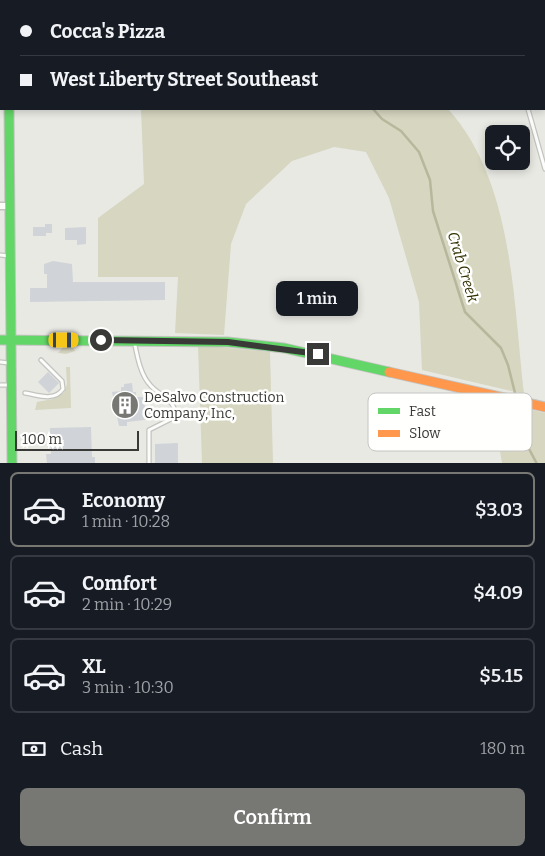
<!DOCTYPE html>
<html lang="en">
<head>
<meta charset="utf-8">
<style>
  body { margin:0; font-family:Bitter,serif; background:#20242c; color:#f1f3f6; height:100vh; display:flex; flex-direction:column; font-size:19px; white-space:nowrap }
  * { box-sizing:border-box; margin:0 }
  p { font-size:16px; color:#9ea1a6 }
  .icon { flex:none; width:28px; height:28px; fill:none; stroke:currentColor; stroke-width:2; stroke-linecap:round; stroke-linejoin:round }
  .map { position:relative; height:463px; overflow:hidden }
  .side { display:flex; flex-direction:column; background:#171b24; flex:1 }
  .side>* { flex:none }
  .guide { position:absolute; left:0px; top:0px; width:545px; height:110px; box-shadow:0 2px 8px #0003; display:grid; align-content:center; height:110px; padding:0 20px; background:#171b24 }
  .buttons { position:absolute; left:485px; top:125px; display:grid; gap:10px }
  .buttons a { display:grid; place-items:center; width:45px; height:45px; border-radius:8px; background:#171b24; box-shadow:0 2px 8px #0003; font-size:25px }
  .scale { position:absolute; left:15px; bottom:12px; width:124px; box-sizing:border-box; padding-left:5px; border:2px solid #393937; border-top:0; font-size:14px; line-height:18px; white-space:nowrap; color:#393937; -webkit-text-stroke:4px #fffffe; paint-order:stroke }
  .end { position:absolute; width:22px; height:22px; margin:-11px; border:6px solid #393937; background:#fff; box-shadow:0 0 0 2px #fff }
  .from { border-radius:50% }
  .bubble { position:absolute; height:35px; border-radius:8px; background:#171b24; box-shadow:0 2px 8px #0003; font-size:16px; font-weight:600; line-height:35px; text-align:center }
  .car { position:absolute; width:15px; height:30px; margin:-15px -8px; border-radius:6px; box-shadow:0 0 4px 1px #0007; background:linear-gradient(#f5c518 24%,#345 0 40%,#f5c518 0 76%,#345 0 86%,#f5c518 0) }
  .guide b { display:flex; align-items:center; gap:18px; height:48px; font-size:19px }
  .guide b+b { border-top:1px solid #363941 }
  .guide i { width:12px; height:12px; background:#f1f3f6 }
  ul { padding:9px 0 0; list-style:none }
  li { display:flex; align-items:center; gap:15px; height:75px; margin:0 10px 8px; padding:0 10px; border:2px solid #363941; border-radius:8px }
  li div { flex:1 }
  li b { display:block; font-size:19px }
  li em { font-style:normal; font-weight:600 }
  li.active { border-color:#777774 }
  li>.icon { width:45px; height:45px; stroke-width:1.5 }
  .pay { display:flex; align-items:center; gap:12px; height:55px; padding:0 20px; font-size:19px }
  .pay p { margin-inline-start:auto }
  .action { display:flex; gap:10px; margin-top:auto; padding:10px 20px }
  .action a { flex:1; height:58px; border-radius:8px; background:#777774; color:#fff; font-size:20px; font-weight:600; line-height:58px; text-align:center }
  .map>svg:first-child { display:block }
</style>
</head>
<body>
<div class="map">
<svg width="545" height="464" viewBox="0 0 545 464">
  <rect width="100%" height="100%" fill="#e9e9e4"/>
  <!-- green -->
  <g fill="#d6d6c1">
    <path d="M185,0h177v1h-167z"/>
    <path d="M141,109h307c66,73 65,192 76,285l-102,-24 -3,-68 -30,-104 -23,-46 -32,-5 -42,14 -46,43 -15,40 -7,91 -49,-2 3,-56h-80v-59l46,-34z"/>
    <path d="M198,345l72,7 3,111h-71z"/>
    <path d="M64,346h8l3,5 -9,3 -8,-1z"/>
    <path d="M66,367h4l1,41 -36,2 2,-8 16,-3 11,-6 3,-9z"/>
    <path d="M491,400l54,13v50h-43z"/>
  </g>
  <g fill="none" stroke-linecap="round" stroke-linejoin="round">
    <!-- stream -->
    <g stroke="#b7b79c" stroke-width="2.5">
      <path d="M337,0v1"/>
      <path d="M373,109l9,10 19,12 18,21 11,28 3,31 32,101 36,36 7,17 8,32"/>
      <path d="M517,403l10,42 10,19"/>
    </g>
  </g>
  <!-- building -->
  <g fill="#d0d4d8">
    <path d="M45,224h7v9h-6v3h-13v-9h12z"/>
    <path d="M86,227v17l-9,1v-5h-12v-12z"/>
    <path d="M53,261l19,3 1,18h92v18l-135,2v-14h17v-14h-3v-10z"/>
    <path d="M48,372l11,11 -10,10 -11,-11z"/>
    <path d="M132,383l1,9h3v5h7l2,10 7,-1 1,13 -26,3v4h-8l-7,-34 9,-1v-4h3v-3z"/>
    <path d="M91,427l1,30h3v7h-48l-1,-10h5l-1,-26z"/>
    <path d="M178,443v21h-23v-20z"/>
  </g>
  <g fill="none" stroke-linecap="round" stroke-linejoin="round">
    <!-- lane casing -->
    <g stroke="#c3c3c0" stroke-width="5.5">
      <g id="lane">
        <path d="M498,0v1"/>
        <path d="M517,1l1,-1"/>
        <path d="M0,30h1"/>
        <path d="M0,68h1"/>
        <path d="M0,107h1"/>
        <path d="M528,109l17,60"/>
        <path d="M0,255l9,1"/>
        <path d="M134,340c3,15 6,35 17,46 7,8 20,12 23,22l-3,11 -22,11v34"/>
        <path d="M0,362l9,1"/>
        <path d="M0,385h9"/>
        <path d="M25,393c13,2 29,9 38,-4l-1,-8 -21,-21"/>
      </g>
    </g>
    <!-- street casing -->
    <g stroke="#c3c3c0" stroke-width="9">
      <path id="street" d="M0,206h9"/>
    </g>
    <!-- fast casing -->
    <g stroke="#c3c3c0" stroke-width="11">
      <g id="fast">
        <path d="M9,0v1"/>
        <path d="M9,109l3,355"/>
        <path d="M0,340l228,2 56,6 105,24"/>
      </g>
    </g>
    <!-- slow casing -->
    <g stroke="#c3c3c0" stroke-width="11">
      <path id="slow" d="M389,372l156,35"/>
    </g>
    <!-- lane -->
    <use href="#lane" stroke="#fcfcfb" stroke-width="3"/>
    <!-- street -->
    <use href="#street" stroke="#fcfcfb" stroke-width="6"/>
    <!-- fast -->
    <use href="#fast" stroke="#63d668" stroke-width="9"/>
    <!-- slow -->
    <use href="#slow" stroke="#ff974d" stroke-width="9"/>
  </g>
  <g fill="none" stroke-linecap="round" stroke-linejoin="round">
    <!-- route -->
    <path stroke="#393937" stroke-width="6" d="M101,340l127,2 90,12"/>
  </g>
  <!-- icons -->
  <defs>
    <g id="building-disc" transform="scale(1.4375)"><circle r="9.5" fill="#777774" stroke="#fffffe"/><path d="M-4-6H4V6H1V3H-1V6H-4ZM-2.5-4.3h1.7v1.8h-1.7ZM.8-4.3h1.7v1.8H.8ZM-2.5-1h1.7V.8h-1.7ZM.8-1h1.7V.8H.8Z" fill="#fff"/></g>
  </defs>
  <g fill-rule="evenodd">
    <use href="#building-disc" x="125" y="405"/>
  </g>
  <g text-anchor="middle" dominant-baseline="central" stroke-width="5" stroke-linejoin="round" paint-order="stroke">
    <!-- poi labels -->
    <g font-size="14" fill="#393937" stroke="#fffffe" text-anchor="start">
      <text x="144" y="397">DeSalvo Construction<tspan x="144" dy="16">Company, Inc,</tspan></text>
    </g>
    <!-- water labels -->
    <g font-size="15" font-style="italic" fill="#323001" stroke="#fffffe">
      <text transform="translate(463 267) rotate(73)">Crab Creek</text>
    </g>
  </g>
  <!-- legend -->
  <rect x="368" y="393" width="164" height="58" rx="8" fill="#fffffe" stroke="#c4c4c2" stroke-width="1"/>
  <rect x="378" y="408" width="22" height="6" fill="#63d668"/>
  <rect x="378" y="430" width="22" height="7" fill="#ff974d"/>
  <g font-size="14" fill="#393937">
    <text x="409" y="416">Fast</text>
    <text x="409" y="438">Slow</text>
  </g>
</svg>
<div class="buttons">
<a><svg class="icon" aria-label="locate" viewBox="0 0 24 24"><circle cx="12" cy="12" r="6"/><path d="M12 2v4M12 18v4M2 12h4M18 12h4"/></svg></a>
</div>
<div class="scale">100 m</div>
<i class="end from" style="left:101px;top:340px"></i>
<i class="end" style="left:318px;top:354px"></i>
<div class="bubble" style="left:276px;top:281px;width:82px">1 min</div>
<i class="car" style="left:64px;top:340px;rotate:90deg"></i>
<div class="guide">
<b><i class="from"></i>Cocca's Pizza</b>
<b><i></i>West Liberty Street Southeast</b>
</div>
</div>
<section class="side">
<ul>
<li class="active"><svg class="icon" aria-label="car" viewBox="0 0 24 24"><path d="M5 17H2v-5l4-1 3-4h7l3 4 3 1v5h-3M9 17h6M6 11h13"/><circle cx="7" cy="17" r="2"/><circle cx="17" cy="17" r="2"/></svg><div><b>Economy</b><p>1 min · 10:28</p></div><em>$3.03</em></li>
<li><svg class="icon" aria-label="car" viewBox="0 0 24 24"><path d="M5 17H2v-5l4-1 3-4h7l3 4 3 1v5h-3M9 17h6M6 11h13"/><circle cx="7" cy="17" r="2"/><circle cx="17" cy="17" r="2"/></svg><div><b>Comfort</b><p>2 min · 10:29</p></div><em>$4.09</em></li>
<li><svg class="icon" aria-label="car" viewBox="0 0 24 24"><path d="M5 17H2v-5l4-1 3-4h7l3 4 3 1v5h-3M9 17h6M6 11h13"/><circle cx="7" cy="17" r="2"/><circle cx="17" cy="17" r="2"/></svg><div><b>XL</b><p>3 min · 10:30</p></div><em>$5.15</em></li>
</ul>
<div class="pay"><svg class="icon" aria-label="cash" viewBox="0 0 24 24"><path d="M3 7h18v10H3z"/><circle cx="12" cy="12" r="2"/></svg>Cash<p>180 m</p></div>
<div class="action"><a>Confirm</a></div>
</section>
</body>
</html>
